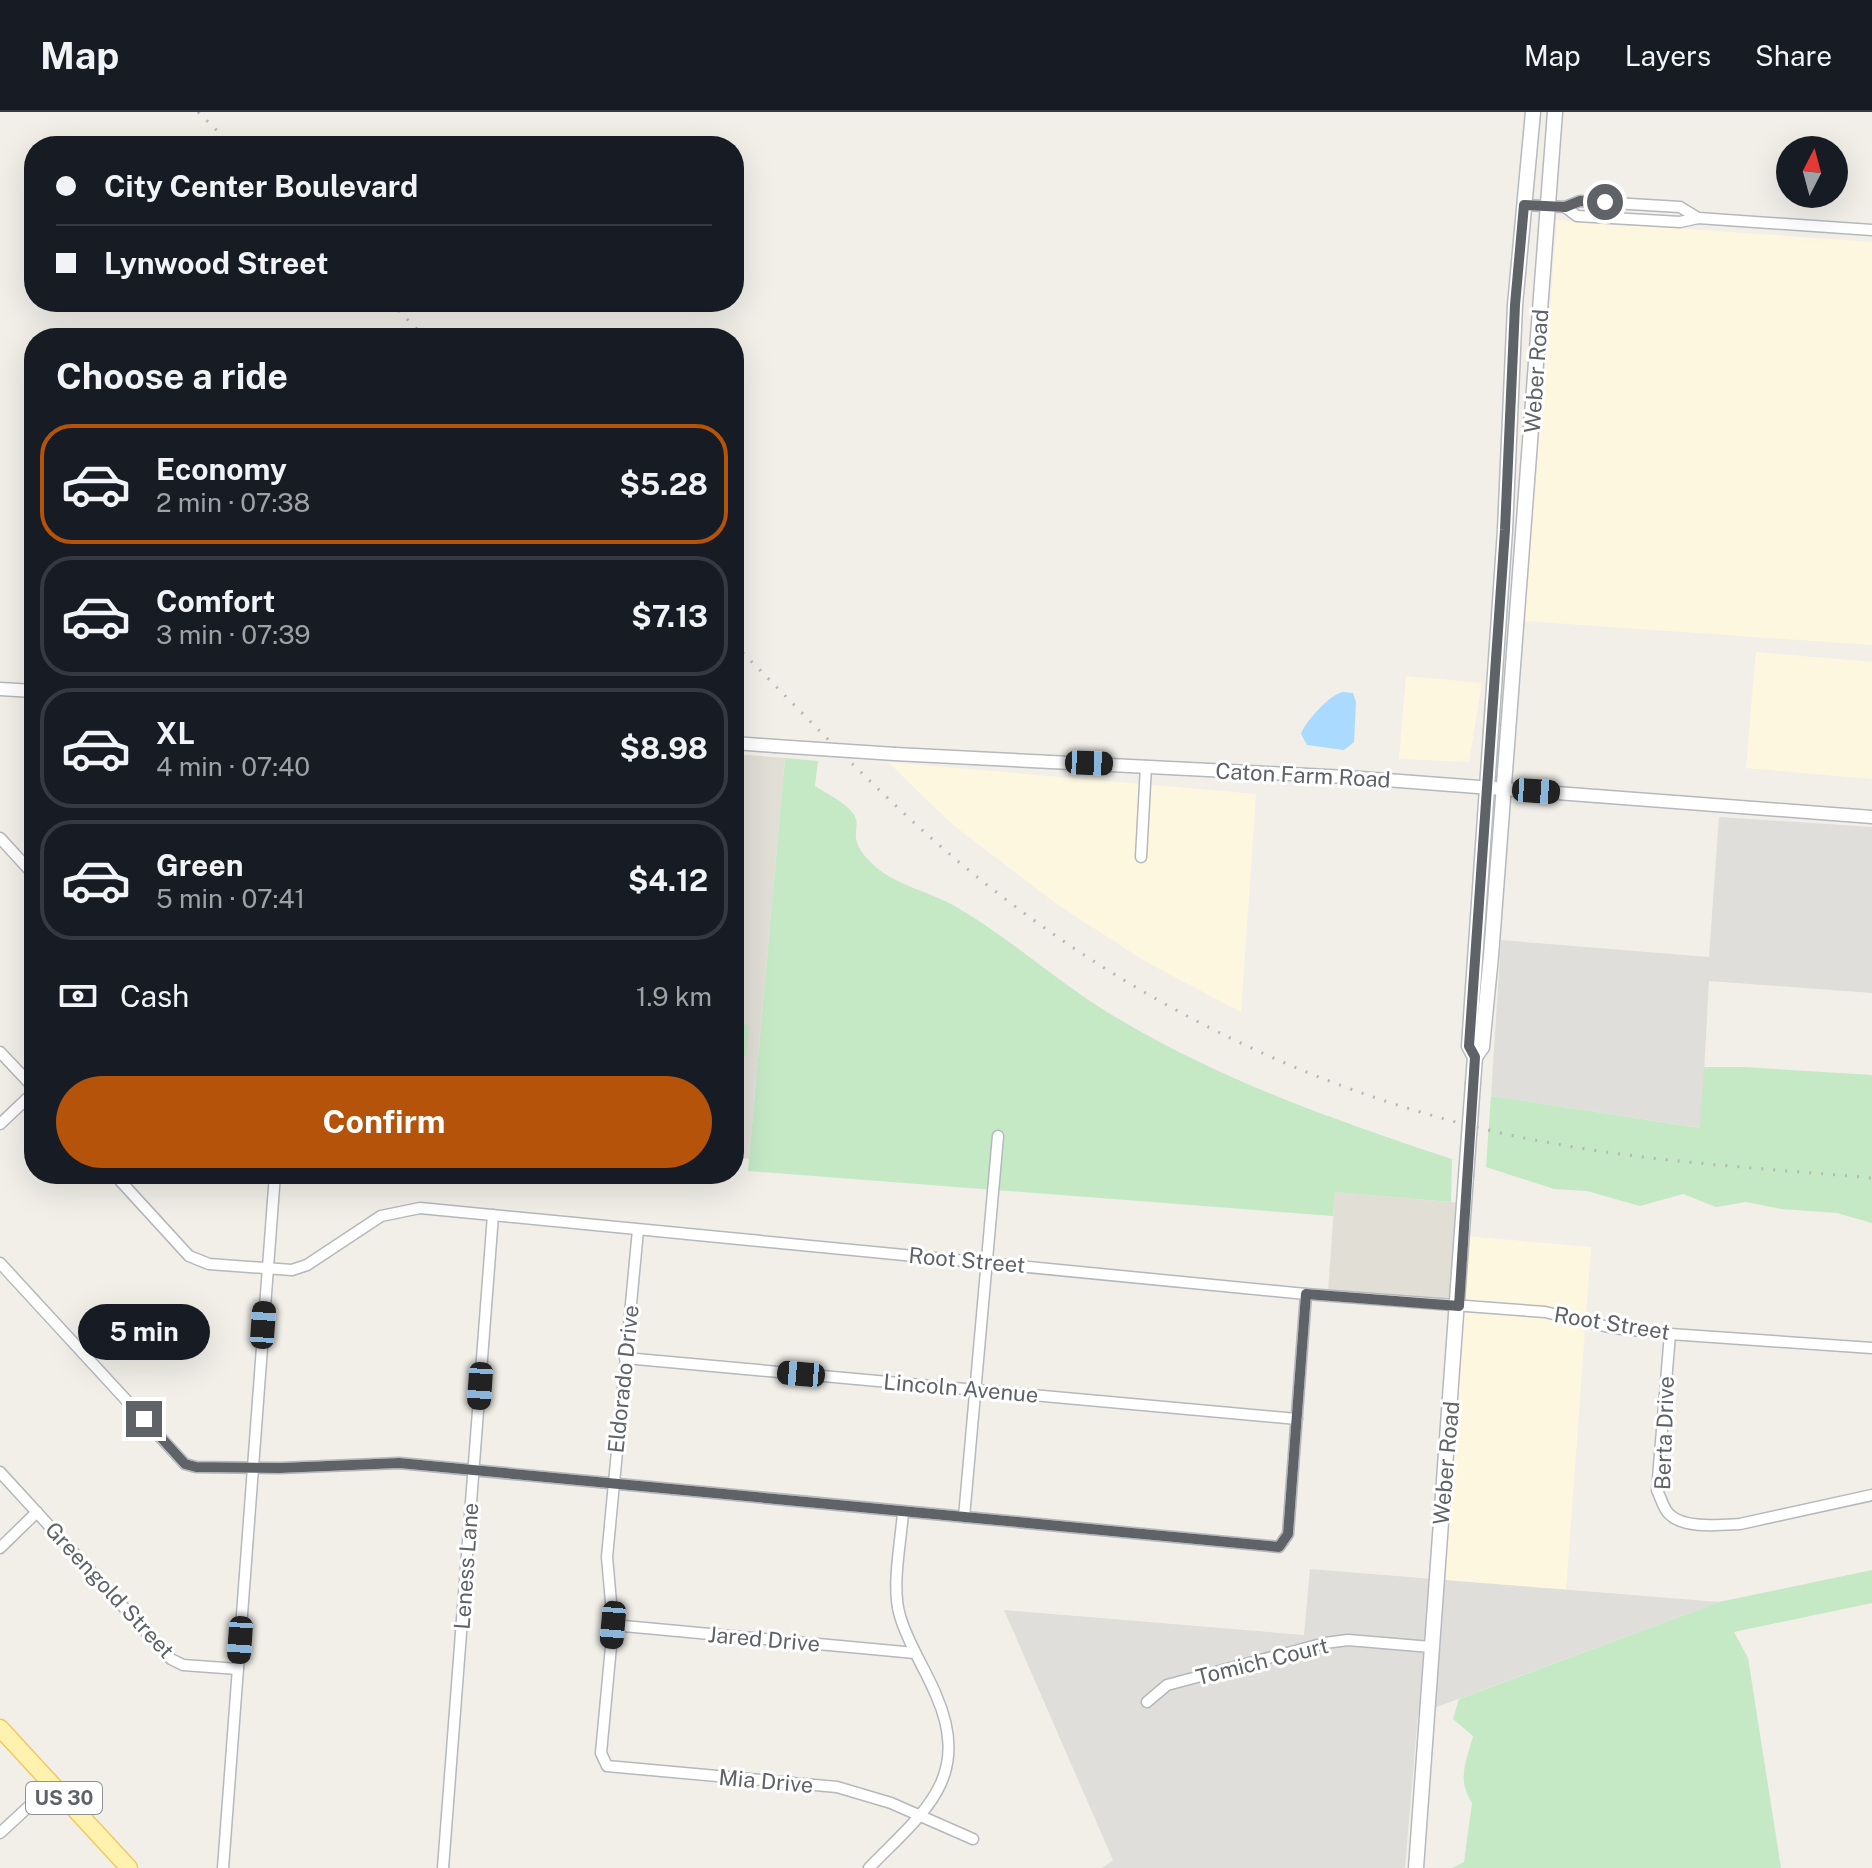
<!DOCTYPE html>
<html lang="en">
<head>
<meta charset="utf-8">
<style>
  body { margin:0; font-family:"Public Sans",sans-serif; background:#20242c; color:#f1f3f6; height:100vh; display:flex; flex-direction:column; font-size:30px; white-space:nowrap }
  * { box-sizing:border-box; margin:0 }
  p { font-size:26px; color:#9ea1a6 }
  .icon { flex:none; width:44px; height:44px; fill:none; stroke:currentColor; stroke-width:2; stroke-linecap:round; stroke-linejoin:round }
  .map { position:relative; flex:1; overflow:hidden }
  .panel { position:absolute; left:24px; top:216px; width:720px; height:856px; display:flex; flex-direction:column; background:#171b24; border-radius:32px; box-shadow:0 8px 32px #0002 }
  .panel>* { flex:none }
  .guide { position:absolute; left:24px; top:24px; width:720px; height:176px; border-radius:32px; box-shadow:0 8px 32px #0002; display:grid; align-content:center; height:176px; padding:0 32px; background:#171b24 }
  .needle { width:52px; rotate:6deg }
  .controls { position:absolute; left:1776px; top:24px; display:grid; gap:16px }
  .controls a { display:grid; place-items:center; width:72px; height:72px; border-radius:50%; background:#171b24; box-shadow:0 8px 32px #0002; font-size:40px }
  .end { position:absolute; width:36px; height:36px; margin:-18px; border:10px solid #5f6368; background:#fff; box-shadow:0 0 0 4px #fff }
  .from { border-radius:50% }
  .bubble { position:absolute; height:56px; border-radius:28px; background:#171b24; box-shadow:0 8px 32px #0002; font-size:26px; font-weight:700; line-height:56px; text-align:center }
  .car { position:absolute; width:24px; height:48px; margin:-24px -12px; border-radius:10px; box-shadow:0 0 6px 2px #0007; background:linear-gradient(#222 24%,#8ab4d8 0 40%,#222 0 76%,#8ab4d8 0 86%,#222 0) }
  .guide b { display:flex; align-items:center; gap:28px; height:76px; font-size:30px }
  .guide b+b { border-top:2px solid #363941 }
  .guide i { width:20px; height:20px; background:#f1f3f6 }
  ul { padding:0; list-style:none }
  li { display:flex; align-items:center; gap:24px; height:120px; margin:0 16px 12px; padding:0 16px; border:4px solid #363941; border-radius:32px }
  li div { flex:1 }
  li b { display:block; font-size:30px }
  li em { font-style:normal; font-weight:700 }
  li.active { border-color:#b45309 }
  li>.icon { width:72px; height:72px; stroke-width:1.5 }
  h2 { padding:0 32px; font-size:36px; line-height:96px }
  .pay { display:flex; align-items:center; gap:20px; height:88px; padding:0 32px; font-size:30px }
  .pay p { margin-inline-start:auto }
  .action { display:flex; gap:16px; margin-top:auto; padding:16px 32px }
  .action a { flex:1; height:92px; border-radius:48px; background:#b45309; color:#fff; font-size:32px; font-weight:700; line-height:92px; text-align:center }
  header { display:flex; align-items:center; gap:48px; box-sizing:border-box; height:112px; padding:0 40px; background:#171b24; border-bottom:2px solid #363941 }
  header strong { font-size:38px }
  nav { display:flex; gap:44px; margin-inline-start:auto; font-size:28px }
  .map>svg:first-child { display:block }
</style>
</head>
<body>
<header>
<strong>Map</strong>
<nav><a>Map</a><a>Layers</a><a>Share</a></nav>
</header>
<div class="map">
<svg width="1872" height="1756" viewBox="0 0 1872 1756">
  <rect width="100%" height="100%" fill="#f1efe8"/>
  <!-- commercial -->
  <g fill="#fef7e0">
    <path d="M1557,108l315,22v403l-348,-24z"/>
    <path d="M1756,540l116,10v117l-126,-11z"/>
    <path d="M1406,564l76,7 -13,79 -70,-3z"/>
    <path d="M888,650l368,32 -15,218 -93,-49 -90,-58 -106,-81z"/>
    <path d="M1465,1124l126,11 -25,343 -127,-10z"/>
  </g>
  <!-- industrial -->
  <g fill="#e0deda">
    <path d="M1719,705l153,10v166l-163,-12 -8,147 -210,-32 10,-156 208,17z"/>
    <path d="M1310,1457l409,33 -301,112 -13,154h-303l11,-8 -109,-250 300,25z"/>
  </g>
  <!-- education -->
  <g fill="#e1ded6">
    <path d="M734,642l51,4 -36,401 -15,-2z"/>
    <path d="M1335,1080l126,11 -5,99 -128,-10z"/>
  </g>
  <!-- green -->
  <g fill="#c5e8c5">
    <path d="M785,646l33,3 -3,25c12,8 32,17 39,29 5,7 1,16 2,24 2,11 12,21 21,29 23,19 55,24 81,40 53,31 101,75 154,107 107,65 223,105 340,144l-1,43 -116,-10 -2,24 -585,-45z"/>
    <path d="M734,912l15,1 -2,31 -13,-1z"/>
    <path d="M1704,955h40l128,8v148l-35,-10 -56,-4 -35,-7 -30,5 -33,-13 -43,12 -53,-15 -33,-2 -68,-22 5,-71 209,32z"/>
    <path d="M1872,1458v33l-138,29 14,26 33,210h-329l12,-6 8,-59c-16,-25 -5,-42 1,-67l-20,-17 6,-20 260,-97z"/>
  </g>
  <!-- water -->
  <path fill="#aadaff" d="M1343,580l10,1 3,9 -2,40 -10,8 -37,-5 -6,-11c3,-11 29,-40 42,-42z"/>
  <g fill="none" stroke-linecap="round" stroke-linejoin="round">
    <!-- minor casing -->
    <g stroke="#b5b8bc" stroke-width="13">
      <g id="minor">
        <path d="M1524,93l41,2 15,-6 100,6 18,11"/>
        <path d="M1565,95l12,9 103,6 18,-4 174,12"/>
        <path d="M0,726l34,37"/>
        <path d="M1141,745l5,-91"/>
        <path d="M0,940l34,36"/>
        <path d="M0,1012l34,-32"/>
        <path d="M114,1062l75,82 20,8 83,6 15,-5 74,-49 39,-8 886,86 239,18 68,16 57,6 202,14"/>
        <path d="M638,1118l-31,327 6,68 -12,128 6,13 230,21 54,16 82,36"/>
        <path d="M0,1151l185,201 11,3 84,1 119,-5 880,84 9,-13 18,-240"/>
        <path d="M1670,1222l-13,156c4,8 6,18 12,24 15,15 51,11 71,10l132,-29"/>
        <path d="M625,1246l672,61"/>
        <path d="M0,1360l171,187 12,6 55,4"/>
        <path d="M964,1405l34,-381"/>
        <path d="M0,1436l37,-36"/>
        <path d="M613,1513l302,28"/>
        <path d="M1147,1590l20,-17 158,-42 23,-3 83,7"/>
        <path d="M0,1721l52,-48"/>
        <path d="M223,1756l52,-694"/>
        <path d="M443,1756l50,-653"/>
        <path d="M869,1756c53,-55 104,-89 67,-173 -11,-27 -28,-51 -36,-79 -9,-29 1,-74 3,-104"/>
      </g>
    </g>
    <!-- tertiary casing -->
    <g stroke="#b5b8bc" stroke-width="15">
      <g id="tertiary">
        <path d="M0,577l34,2"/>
        <path d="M734,631l41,3"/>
        <path d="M895,642l452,23 525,40"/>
      </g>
    </g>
    <!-- secondary casing -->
    <g stroke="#b6babf" stroke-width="17">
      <g id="secondary">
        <path d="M1475,945l7,-10 9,-91 64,-844"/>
        <path d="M1473,971l2,-26 -6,-11 36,-516 10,-225 18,-193"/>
        <path d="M1416,1756l50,-692"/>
      </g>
    </g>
    <!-- primary casing -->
    <g stroke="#f2c960" stroke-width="19">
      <path id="primary" d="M0,1616l129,140"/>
    </g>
    <!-- minor -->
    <use href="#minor" stroke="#fff" stroke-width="10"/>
    <!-- tertiary -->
    <use href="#tertiary" stroke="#fff" stroke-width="12"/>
    <!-- secondary -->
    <use href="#secondary" stroke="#fff" stroke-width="14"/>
    <!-- primary -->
    <use href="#primary" stroke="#fff2af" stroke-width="16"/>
    <!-- rail -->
    <g stroke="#b6b7b8" stroke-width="3" stroke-dasharray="2 10" stroke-linecap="butt">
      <path d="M198,0l35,34"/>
      <path d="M390,190l36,36"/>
      <path d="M734,532c68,68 133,138 205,201 169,147 376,253 596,295 111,22 225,28 337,38"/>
    </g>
    <!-- tertiary-bridge casing -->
    <g stroke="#b5b8bc" stroke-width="15" stroke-linecap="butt">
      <path id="tertiary-bridge" d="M775,634l120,8"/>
    </g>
    <!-- secondary-bridge casing -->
    <g stroke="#b6babf" stroke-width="17" stroke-linecap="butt">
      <path id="secondary-bridge" d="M1466,1064l7,-93"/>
    </g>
    <!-- tertiary-bridge -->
    <use href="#tertiary-bridge" stroke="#fff" stroke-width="12"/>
    <!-- secondary-bridge -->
    <use href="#secondary-bridge" stroke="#fff" stroke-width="14"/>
  </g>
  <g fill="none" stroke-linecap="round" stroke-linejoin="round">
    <!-- route -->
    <path stroke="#5f6368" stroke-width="10" d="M144,1307l41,45 11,3 84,1 119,-5 880,84 9,-13 18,-240 153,12 16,-249 -6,-11 36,-516 10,-225 9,-100 41,2 15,-6 25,1"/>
  </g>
  <g text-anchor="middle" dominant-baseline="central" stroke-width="6" stroke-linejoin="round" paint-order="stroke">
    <!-- shield labels -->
    <rect fill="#fff" stroke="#8f9295" stroke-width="2" x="26" y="1670" width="76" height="32" rx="6"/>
    <g font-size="20" font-weight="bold" fill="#5f6368">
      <text x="64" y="1686">US 30</text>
    </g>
    <!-- street labels -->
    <g font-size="22" fill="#5f6368" stroke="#fff">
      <text transform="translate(1536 259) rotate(-86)">Weber Road</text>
      <text transform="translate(1303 663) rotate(3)">Caton Farm Road</text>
      <text transform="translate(967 1148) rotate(5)">Root Street</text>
      <text transform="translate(1612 1211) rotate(9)">Root Street</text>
      <text transform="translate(623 1267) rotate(-84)">Eldorado Drive</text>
      <text transform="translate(961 1276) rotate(5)">Lincoln Avenue</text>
      <text transform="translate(1664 1321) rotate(-88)">Berta Drive</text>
      <text transform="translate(1446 1351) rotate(-85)">Weber Road</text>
      <text transform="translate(466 1454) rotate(-86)">Leness Lane</text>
      <text transform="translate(110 1478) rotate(47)">Greengold Street</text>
      <text transform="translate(764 1527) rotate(5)">Jared Drive</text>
      <text transform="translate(1262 1549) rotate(-14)">Tomich Court</text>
      <text transform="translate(766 1669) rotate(5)">Mia Drive</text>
    </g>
  </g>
</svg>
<div class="controls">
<a><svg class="needle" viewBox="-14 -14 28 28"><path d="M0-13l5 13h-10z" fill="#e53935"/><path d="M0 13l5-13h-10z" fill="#9ea1a6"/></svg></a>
</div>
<i class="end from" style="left:1605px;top:90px"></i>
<i class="end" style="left:144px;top:1307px"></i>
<div class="bubble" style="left:78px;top:1192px;width:132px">5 min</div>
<i class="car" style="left:1089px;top:651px;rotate:92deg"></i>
<i class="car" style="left:1536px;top:679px;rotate:94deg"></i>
<i class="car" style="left:263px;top:1213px;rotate:4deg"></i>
<i class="car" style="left:801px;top:1262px;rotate:275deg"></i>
<i class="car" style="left:480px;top:1274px;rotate:184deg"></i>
<i class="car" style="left:613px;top:1513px;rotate:185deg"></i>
<i class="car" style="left:240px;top:1528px;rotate:184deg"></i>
<div class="guide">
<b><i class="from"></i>City Center Boulevard</b>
<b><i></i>Lynwood Street</b>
</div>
<section class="panel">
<h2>Choose a ride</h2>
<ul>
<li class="active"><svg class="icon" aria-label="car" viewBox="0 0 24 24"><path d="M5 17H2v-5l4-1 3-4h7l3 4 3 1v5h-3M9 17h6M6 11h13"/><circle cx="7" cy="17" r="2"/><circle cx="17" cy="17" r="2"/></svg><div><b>Economy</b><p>2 min · 07:38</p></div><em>$5.28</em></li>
<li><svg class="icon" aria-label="car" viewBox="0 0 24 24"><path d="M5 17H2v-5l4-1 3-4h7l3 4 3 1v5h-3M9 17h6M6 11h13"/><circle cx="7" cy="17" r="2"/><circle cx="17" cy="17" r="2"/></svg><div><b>Comfort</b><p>3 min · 07:39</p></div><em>$7.13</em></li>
<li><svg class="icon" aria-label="car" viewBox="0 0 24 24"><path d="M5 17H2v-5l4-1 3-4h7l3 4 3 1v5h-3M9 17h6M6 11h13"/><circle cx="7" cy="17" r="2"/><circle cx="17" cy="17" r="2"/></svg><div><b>XL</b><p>4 min · 07:40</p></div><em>$8.98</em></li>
<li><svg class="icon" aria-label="car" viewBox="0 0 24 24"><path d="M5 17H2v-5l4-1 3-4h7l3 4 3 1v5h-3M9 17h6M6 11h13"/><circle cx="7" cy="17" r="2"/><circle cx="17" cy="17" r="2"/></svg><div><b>Green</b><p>5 min · 07:41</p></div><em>$4.12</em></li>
</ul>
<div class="pay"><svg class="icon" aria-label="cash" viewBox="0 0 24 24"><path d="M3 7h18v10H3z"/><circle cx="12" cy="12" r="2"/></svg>Cash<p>1.9 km</p></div>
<div class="action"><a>Confirm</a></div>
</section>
</div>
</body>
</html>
